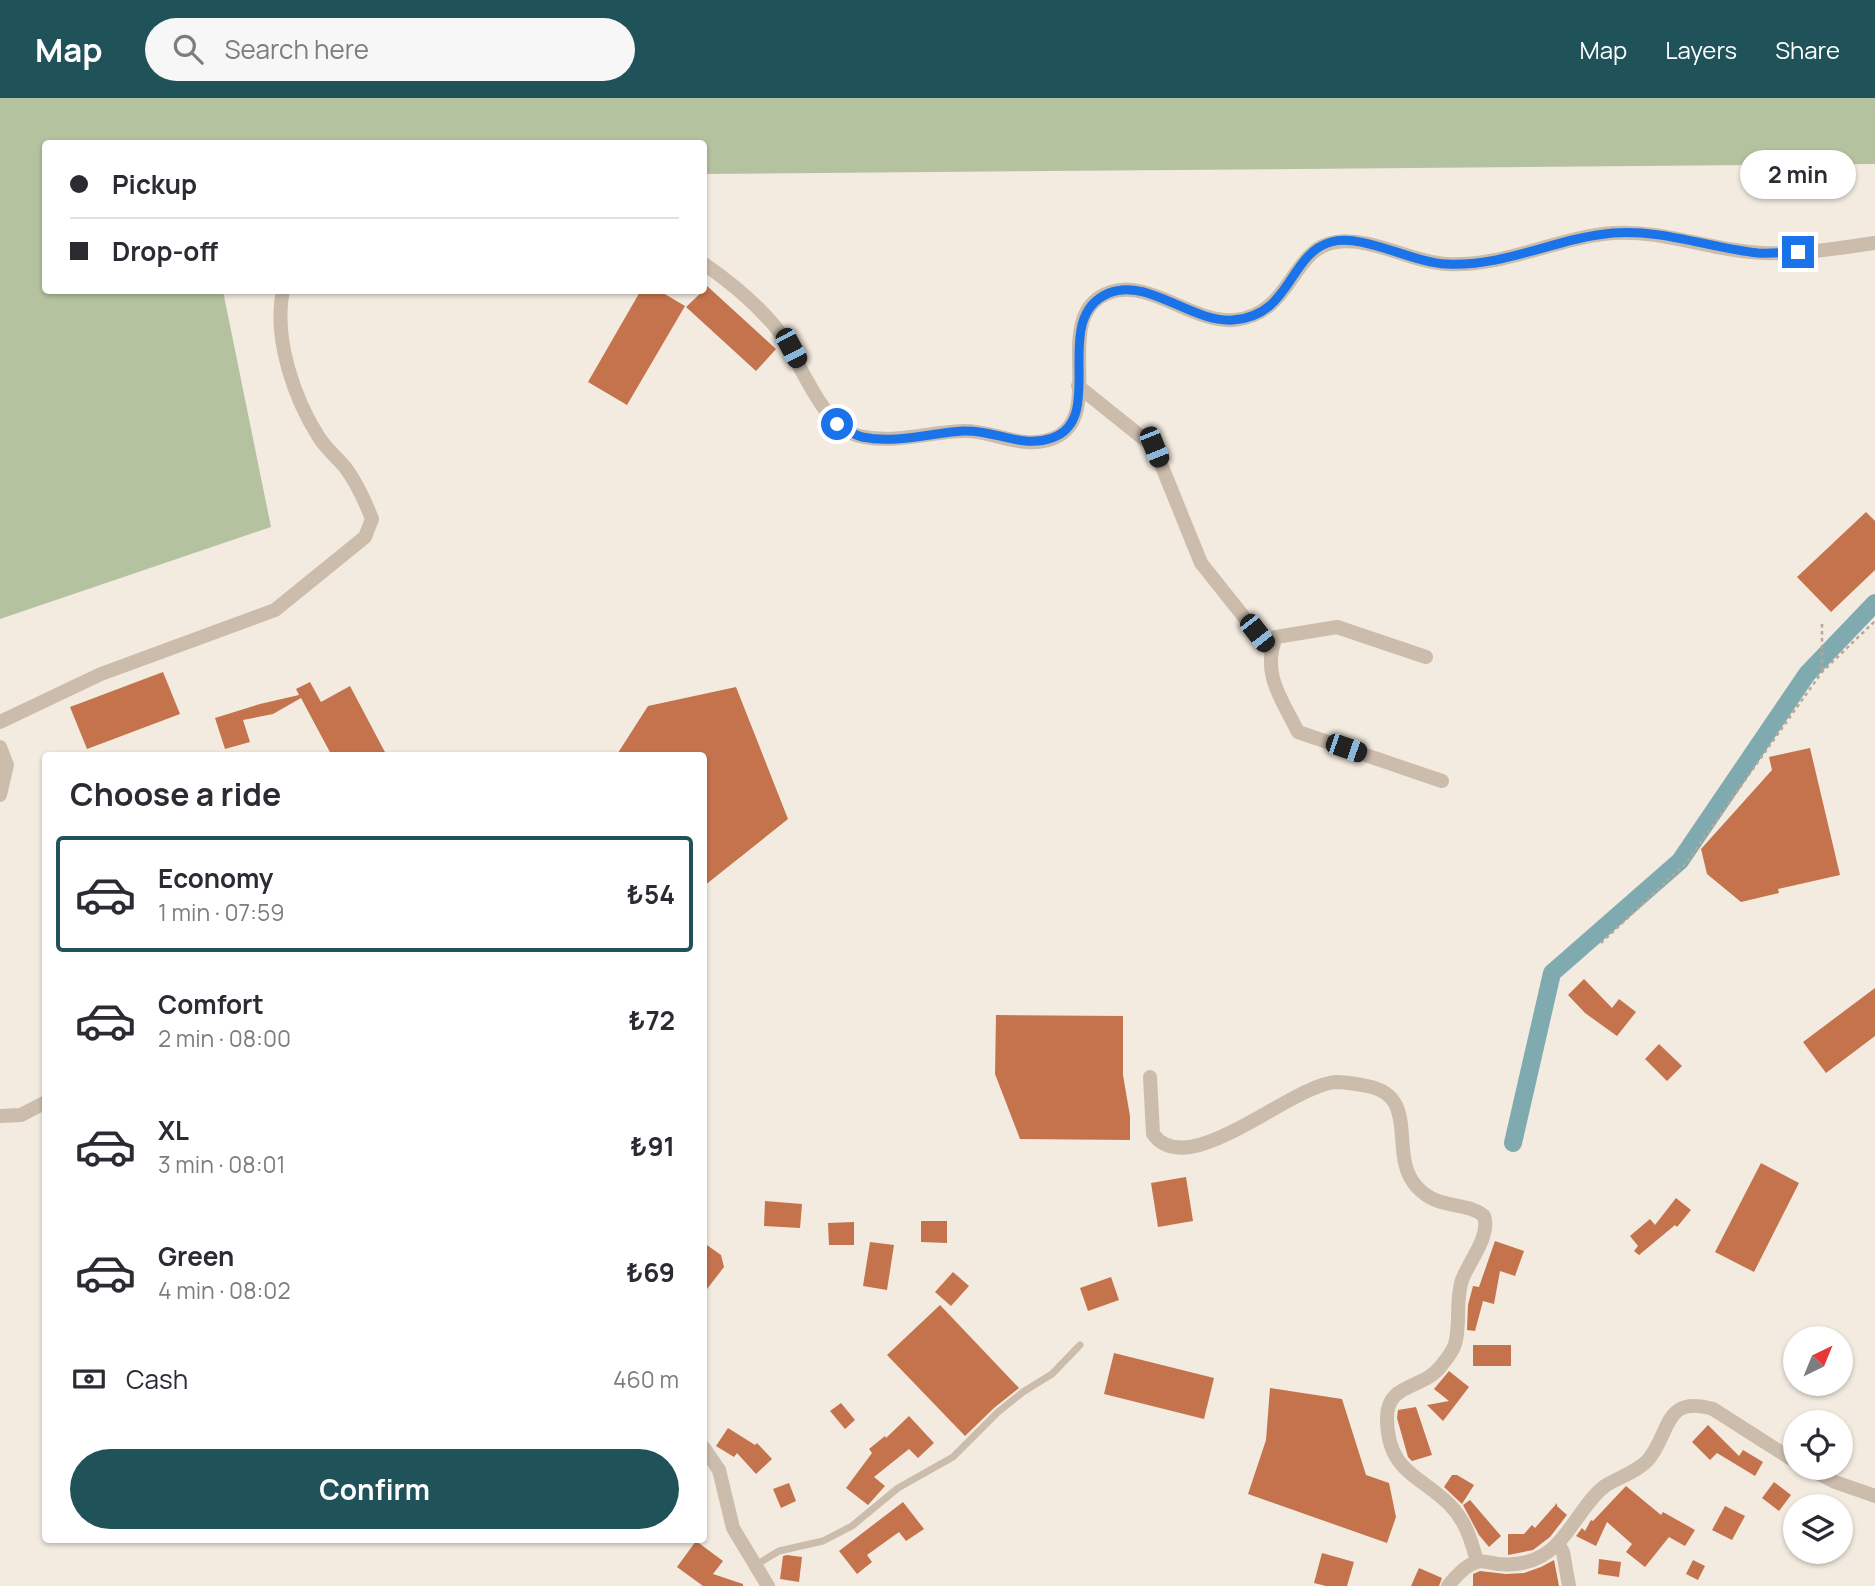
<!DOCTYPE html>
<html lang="en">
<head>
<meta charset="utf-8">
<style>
  body { margin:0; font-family:Manrope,sans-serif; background:#f7f7f7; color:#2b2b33; height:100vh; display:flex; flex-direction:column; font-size:26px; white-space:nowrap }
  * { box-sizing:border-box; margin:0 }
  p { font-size:23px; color:#7c7c81 }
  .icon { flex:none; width:38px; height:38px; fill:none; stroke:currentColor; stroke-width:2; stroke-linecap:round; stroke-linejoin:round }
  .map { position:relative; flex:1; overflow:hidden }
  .drawer { position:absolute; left:42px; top:654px; width:665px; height:791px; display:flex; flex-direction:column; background:#fff; border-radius:7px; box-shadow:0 2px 5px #0004 }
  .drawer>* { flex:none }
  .hud { position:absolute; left:42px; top:42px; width:665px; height:154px; border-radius:7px; box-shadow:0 2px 5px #0004; display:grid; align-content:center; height:154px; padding:0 28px; background:#fff }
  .needle { width:46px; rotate:43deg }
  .buttons { position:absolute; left:1783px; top:1228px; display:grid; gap:14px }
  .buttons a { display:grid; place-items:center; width:70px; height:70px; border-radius:50%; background:#fff; box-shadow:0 2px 5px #0004; font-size:35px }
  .end { position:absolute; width:32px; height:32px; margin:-16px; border:9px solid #1a73e8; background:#fff; box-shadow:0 0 0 4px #fff }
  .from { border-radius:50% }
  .bubble { position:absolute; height:49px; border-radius:24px; background:#fff; box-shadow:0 2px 5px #0004; font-size:23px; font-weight:700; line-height:49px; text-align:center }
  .car { position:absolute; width:21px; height:42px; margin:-21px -10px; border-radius:9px; box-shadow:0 0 5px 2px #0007; background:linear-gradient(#222 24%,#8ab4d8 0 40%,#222 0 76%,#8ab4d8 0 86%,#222 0) }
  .hud b { display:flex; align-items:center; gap:24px; height:66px; font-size:26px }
  .hud b+b { border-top:2px solid #e1e1e2 }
  .hud i { width:18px; height:18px; background:#2b2b33 }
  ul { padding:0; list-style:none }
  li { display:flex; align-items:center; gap:21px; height:116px; margin:0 14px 10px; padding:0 14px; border:4px solid transparent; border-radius:7px }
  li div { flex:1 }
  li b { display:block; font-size:26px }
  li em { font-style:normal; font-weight:700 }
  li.active { border-color:#20525a }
  li>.icon { width:63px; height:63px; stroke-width:1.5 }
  h2 { padding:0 28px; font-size:32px; line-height:84px }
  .pay { display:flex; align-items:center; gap:18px; height:77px; padding:0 28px; font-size:26px }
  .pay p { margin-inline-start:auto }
  .button { display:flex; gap:14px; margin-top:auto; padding:14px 28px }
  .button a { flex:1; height:80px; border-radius:42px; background:#20525a; color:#fff; font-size:28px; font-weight:700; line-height:80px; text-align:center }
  header { display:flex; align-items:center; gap:42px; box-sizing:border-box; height:98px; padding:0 35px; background:#20525a; color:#fff }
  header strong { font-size:33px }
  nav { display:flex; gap:38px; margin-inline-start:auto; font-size:24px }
  .search { width:490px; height:63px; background:#f7f7f7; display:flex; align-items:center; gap:18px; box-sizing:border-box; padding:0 24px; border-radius:38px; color:#7c7c81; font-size:26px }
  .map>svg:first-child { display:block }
</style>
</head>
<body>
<header>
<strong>Map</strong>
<div class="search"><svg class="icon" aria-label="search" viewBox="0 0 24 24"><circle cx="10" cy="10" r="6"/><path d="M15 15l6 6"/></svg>Search here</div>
<nav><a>Map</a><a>Layers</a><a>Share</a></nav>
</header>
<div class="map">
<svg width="1875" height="1488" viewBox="0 0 1875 1488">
  <rect width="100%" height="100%" fill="#f3ebe0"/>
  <!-- green -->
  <path fill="#b4c2a0" d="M0,0h1875v66l-1171,10v-30h-658v146l177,1 48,236 -271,92z"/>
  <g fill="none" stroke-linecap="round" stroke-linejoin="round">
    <!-- canal -->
    <path stroke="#7faab0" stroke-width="18" d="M1513,1045l39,-170 128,-112 127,-187 68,-71"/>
  </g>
  <!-- building -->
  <g fill="#c4734d">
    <path d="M706,187l70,64 -20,22 -70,-64 18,-17z"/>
    <path d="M641,192h17l27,16 -58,99 -39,-23z"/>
    <path d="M1866,414l9,9v49l-44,42 -34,-35z"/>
    <path d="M163,574l17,42 -93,35 -17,-42z"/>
    <path d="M310,584l11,20 29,-16 37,70h-55l-31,-58 -28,16 -30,6 7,22 -25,7 -10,-31 45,-14 39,-9 -3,-6z"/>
    <path d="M736,589l52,132 -84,67v-130h-88l32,-50z"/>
    <path d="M1810,650l30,127 -62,14 1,4 -38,9 -34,-28 -6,-25 71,-79 -3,-13z"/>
    <path d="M1584,881l28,29 7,-9 17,13 -19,24 -32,-23 -17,-18z"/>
    <path d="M1875,890v48l-49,37 -23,-31z"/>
    <path d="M996,917l127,1v59l7,41v24l-110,-1 -25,-65z"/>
    <path d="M1659,946l23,22 -15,15 -22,-22z"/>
    <path d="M1761,1065l38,20 -45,89 -39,-20z"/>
    <path d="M1186,1079l7,44 -35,6 -7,-44z"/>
    <path d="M1676,1100l15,12 -14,17 -2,-2 -36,30 -5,-4 4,-5 -8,-10 20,-17 5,6z"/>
    <path d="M765,1103l37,3 -2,24 -36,-2z"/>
    <path d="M921,1123h26v22l-26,-1z"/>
    <path d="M854,1124v23h-25l-1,-22z"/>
    <path d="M1495,1143l29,10 -9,25 -15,-5 -6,33 -11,-3 -8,30 -8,-1 1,-25 5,-19 6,1z"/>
    <path d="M870,1144l24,3 -7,45 -24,-4z"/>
    <path d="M704,1145l17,12 3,12 -20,26z"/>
    <path d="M953,1174l16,14 -18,20 -16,-14z"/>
    <path d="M1111,1179l8,23 -31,11 -8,-23z"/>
    <path d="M940,1207l79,83 -25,20 -29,28 -78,-81z"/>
    <rect x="1473" y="1247" width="38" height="21"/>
    <path d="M1114,1255l100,25 -10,41 -100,-25z"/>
    <path d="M1449,1273l20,16 -26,34 -16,-16 22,-4 -15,-12z"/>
    <path d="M1270,1290l72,11 24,76 23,8 7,34 -9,26 -139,-49 18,-54z"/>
    <path d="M841,1305l14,17 -10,9 -15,-18z"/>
    <path d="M1416,1309l16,48 -20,6 -4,-4 -11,-39 1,-8z"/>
    <path d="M909,1318l25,27 -16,15 -9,-9 -35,28 11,9 -17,19 -22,-17 26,-35 -3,-4 16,-13 1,2z"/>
    <path d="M1708,1327l31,31 4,-6 20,12 -8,14 -38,-23 -7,7 -18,-18z"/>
    <path d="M728,1330l27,17 2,-2 15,16 -16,15 -19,-21 -3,4 -18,-11z"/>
    <path d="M1452,1377h5l17,10 -12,19 -18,-17z"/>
    <path d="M1774,1384l17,13 -12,16 -17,-13z"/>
    <path d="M789,1385l7,18 -15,7 -8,-19z"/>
    <path d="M1626,1388l35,29 2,-3 32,18 -10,16 -16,-9 -24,30 -19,-15 6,-8 -25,-22 -11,24 -20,-10 6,-8 3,3 6,-11 2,1z"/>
    <path d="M1470,1402l31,36 -12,11 -10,-12 -16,-30z"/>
    <path d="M903,1404l21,27 -18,12 -7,-9 -32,23 5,7 -15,12 -18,-23z"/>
    <path d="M1557,1405v3l10,9 -17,22 -17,13 -25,5v-21h16l8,-9 3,3z"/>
    <path d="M1725,1408l20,10 -13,24 -20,-10z"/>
    <path d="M696,1443l27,20 -10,13 30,10v2h-40l-26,-19z"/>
    <path d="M1322,1455l32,9 -7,24h-21l-12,-3z"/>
    <path d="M787,1457l15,2 -3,25 -19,-3 3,-23z"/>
    <path d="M1599,1461l22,3 -2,15 -21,-3z"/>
    <path d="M1554,1462l5,26h-86v-12l7,-3 26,3 18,-1 17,-6z"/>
    <path d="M1693,1462l12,6 -7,14 -12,-6z"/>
    <path d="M1419,1470l23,10 -3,8h-28z"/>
  </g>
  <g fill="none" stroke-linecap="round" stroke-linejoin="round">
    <!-- path -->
    <g stroke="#b7a796" stroke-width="2.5" stroke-dasharray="3.5 3.5" stroke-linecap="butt">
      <path d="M1822,526v48"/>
      <path d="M1601,845l85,-80 136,-191 53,-51"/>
    </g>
    <!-- service -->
    <path stroke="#cbbcac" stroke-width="7" d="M754,1468l25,-15 44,-10 29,-15 46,-38 55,-31 45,-45 25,-20 29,-18 28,-29"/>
    <!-- minor -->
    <g stroke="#cbbcac" stroke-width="14">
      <path d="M704,166c25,17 49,37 69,60 28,32 46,106 91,113 34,6 66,-5 99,-6 31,-1 59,20 91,7 55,-23 -7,-125 57,-146 39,-13 81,31 123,28 58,-5 57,-72 102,-78 38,-5 74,20 111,22 58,3 110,-27 167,-31 51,-3 98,18 148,20 37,2 76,-5 113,-10"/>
      <path d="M1078,288l76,61 47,116 70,88"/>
      <path d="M1426,559l-89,-30 -61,10c-15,37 6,62 22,95l144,49"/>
      <path d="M0,624l101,-48 174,-64 90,-73 7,-18c-7,-18 -15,-36 -27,-52 -8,-9 -18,-18 -25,-28 -26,-40 -47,-101 -37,-149"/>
      <path d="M0,649l7,18 -7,30"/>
      <path d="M1150,979l3,57c35,49 137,-49 183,-52 10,0 21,2 31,4 55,10 20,69 50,101 22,24 47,13 67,29 7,20 -15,45 -22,64 -7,21 -1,44 -7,64 -2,7 -9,16 -14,22 -18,24 -54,16 -54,52 0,53 32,57 62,86 17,17 22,36 28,57"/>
      <path d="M0,1018l21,-1 25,-13"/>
      <path d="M704,1350l15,22 14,58 35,58"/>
      <path d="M1807,1370l28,14 40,14"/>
      <path d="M1558,1446l5,8 6,34"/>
      <path d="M1448,1488c7,-9 17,-21 29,-24 5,-2 15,1 21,2 22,2 43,-3 59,-20 16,-16 30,-45 48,-58 14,-9 30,-13 42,-25 24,-26 15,-67 66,-52l83,53"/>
    </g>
  </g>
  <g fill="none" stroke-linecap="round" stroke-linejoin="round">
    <!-- route -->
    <path stroke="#1a73e8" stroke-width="9" d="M837,326c8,4 16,11 25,13 34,7 68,-4 101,-6 31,-2 58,18 89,7 57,-20 -4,-120 57,-145 38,-16 83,30 124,27 59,-4 55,-66 98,-78 32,-9 81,21 116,22 58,3 109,-26 166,-31 49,-4 97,15 145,20 13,1 27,-1 40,-1"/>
  </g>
</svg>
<div class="buttons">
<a><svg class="needle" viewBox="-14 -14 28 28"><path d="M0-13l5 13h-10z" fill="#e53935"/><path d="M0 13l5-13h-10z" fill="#7c7c81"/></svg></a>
<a><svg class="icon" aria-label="locate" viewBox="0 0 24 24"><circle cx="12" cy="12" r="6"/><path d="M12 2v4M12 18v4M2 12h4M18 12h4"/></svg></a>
<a><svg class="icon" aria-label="layers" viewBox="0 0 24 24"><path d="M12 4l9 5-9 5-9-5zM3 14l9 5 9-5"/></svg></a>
</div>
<i class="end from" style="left:837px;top:326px"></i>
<i class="end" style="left:1798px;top:154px"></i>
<div class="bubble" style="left:1740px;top:52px;width:116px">2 min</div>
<i class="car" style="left:791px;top:250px;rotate:152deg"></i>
<i class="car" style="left:1154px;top:349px;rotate:158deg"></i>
<i class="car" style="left:1257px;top:535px;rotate:142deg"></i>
<i class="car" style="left:1346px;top:650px;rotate:109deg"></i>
<div class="hud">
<b><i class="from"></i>Pickup</b>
<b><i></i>Drop-off</b>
</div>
<section class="drawer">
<h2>Choose a ride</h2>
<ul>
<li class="active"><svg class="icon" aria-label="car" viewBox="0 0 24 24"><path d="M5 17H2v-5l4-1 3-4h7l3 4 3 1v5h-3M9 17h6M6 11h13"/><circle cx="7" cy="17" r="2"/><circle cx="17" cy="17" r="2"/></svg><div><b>Economy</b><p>1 min · 07:59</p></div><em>₺54</em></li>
<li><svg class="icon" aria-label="car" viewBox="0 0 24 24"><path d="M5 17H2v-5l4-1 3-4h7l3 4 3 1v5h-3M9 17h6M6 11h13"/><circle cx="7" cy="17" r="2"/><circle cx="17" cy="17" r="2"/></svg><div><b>Comfort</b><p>2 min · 08:00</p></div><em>₺72</em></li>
<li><svg class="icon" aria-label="car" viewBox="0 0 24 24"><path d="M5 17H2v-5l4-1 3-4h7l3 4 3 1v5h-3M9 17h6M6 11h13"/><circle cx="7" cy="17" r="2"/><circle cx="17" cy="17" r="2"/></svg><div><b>XL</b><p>3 min · 08:01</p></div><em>₺91</em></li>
<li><svg class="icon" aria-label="car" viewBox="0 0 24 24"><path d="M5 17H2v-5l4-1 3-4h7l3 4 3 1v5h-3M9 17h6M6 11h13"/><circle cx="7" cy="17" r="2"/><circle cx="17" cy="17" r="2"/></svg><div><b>Green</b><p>4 min · 08:02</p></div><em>₺69</em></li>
</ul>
<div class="pay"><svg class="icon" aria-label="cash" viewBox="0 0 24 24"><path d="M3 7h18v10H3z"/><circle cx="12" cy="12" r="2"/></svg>Cash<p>460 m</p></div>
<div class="button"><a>Confirm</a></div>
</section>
</div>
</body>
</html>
